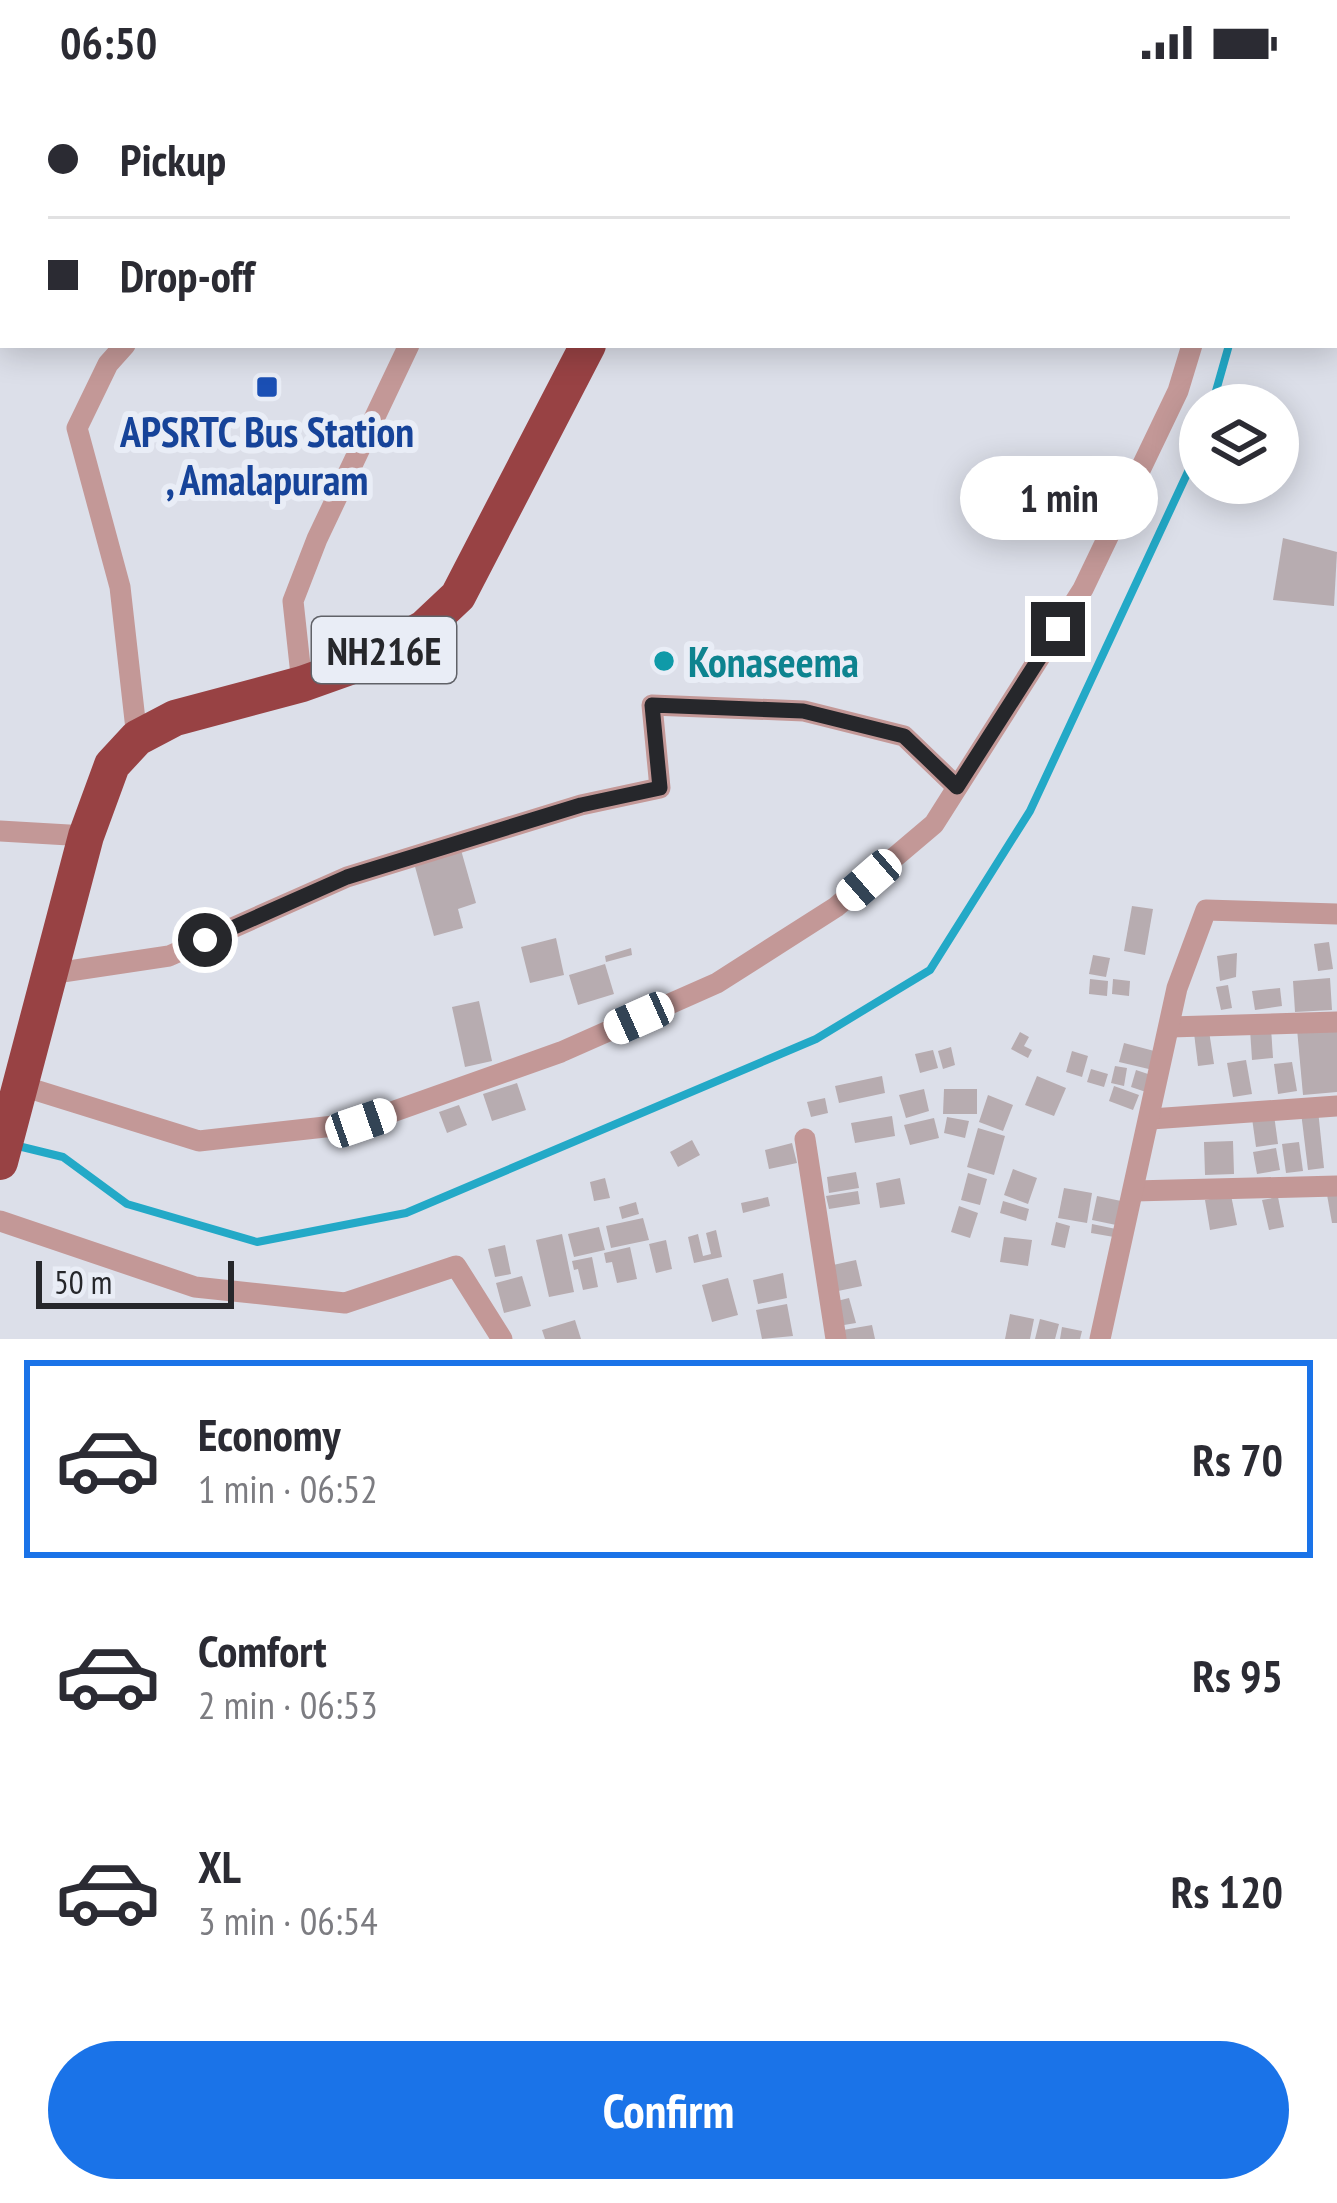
<!DOCTYPE html>
<html lang="en">
<head>
<meta charset="utf-8">
<style>
  body { margin:0; font-family:"PT Sans Narrow",sans-serif; background:#f2f2f3; color:#2b2b33; height:100vh; display:flex; flex-direction:column; font-size:45px; white-space:nowrap }
  * { box-sizing:border-box; margin:0 }
  p { font-size:39px; color:#7c7c81 }
  .icon { flex:none; width:66px; height:66px; fill:none; stroke:currentColor; stroke-width:2; stroke-linecap:round; stroke-linejoin:round }
  .map { position:relative; height:1255px; overflow:hidden }
  .side { display:flex; flex-direction:column; background:#fff; flex:1 }
  .side>* { flex:none }
  .top-card { position:absolute; left:0px; top:0px; width:1338px; height:264px; box-shadow:0 6px 30px #0003; display:grid; align-content:center; height:264px; padding:0 48px; background:#fff }
  .controls { position:absolute; left:1179px; top:300px; display:grid; gap:24px }
  .controls a { display:grid; place-items:center; width:120px; height:120px; border-radius:50%; background:#fff; box-shadow:0 6px 30px #0003; font-size:60px }
  .scale { position:absolute; left:36px; bottom:30px; width:198px; box-sizing:border-box; padding-left:12px; border:6px solid #26272b; border-top:0; font-size:33px; line-height:42px; white-space:nowrap; color:#26272b; -webkit-text-stroke:9px #e9edf6; paint-order:stroke }
  .end { position:absolute; width:54px; height:54px; margin:-27px; border:15px solid #26272b; background:#fff; box-shadow:0 0 0 6px #fff }
  .from { border-radius:50% }
  .bubble { position:absolute; height:84px; border-radius:42px; background:#fff; box-shadow:0 6px 30px #0003; font-size:39px; font-weight:800; line-height:84px; text-align:center }
  .car { position:absolute; width:36px; height:72px; margin:-36px -18px; border-radius:15px; box-shadow:0 0 9px 3px #0007; background:linear-gradient(#fff 24%,#345 0 40%,#fff 0 76%,#345 0 86%,#fff 0) }
  .top-card b { display:flex; align-items:center; gap:42px; height:114px; font-size:45px }
  .top-card b+b { border-top:3px solid #e1e1e2 }
  .top-card i { width:30px; height:30px; background:#2b2b33 }
  ul { padding:21px 0 0; list-style:none }
  li { display:flex; align-items:center; gap:36px; height:198px; margin:0 24px 18px; padding:0 24px; border:6px solid transparent; border-radius:0px }
  li div { flex:1 }
  li b { display:block; font-size:45px }
  li em { font-style:normal; font-weight:800 }
  li.selected { border-color:#1a73e8 }
  li>.icon { width:108px; height:108px; stroke-width:1.5 }
  .primary-button { display:flex; gap:24px; margin-top:auto; padding:24px 48px }
  .primary-button a { flex:1; height:138px; border-radius:72px; background:#1a73e8; color:#fff; font-size:48px; font-weight:800; line-height:138px; text-align:center }
  .status { display:flex; justify-content:space-between; align-items:center; height:84px; padding:0 60px; background:#fff; direction:ltr }
  .status svg { height:33px; fill:currentColor }
  .map>svg:first-child { display:block }
</style>
</head>
<body>
<div class="status"><b>06:50</b><svg viewBox="0 0 49 12"><path d="M0 12V9h3v3zM5 12V6h3v6zM10 12V3h3v9zM15 12V0h3v12zM26 1h20v11H26zM47 4h2v5h-2z"/></svg></div>
<div class="map">
<svg width="1337" height="1255" viewBox="0 0 1337 1255">
  <defs>
    <pattern id="industrial-grid" width="8" height="8" patternUnits="userSpaceOnUse" patternTransform="scale(3)"><rect width="8" height="8" fill="#e8ced3"/><path d="M0 4h8M4 0v8" fill="none" stroke="#c7b1b5"/></pattern>
  </defs>
  <rect width="100%" height="100%" fill="#dcdfe9"/>
  <!-- industrial -->
  <path fill="url(#industrial-grid)" d="M0,0h481l-478,3 -3,221z"/>
  <g fill="none" stroke-linecap="round" stroke-linejoin="round">
    <!-- stream -->
    <g stroke="#23a9c7" stroke-width="8">
      <path d="M1302,3l1,-3"/>
      <path d="M1212,321l17,-60"/>
      <path d="M18,1062l45,11 64,47 130,38 149,-29 410,-174 114,-69 100,-159 170,-365"/>
    </g>
  </g>
  <!-- building -->
  <g fill="#b7acb0">
    <path d="M1283,454l54,14 -3,54 -61,-6z"/>
    <path d="M461,766l15,53 -18,6 5,19 -29,8 -20,-73z"/>
    <path d="M1132,822l21,3 -8,46 -21,-4z"/>
    <path d="M556,854l8,37 -34,8 -9,-36z"/>
    <path d="M1329,858l4,27 -15,2 -4,-27z"/>
    <path d="M631,864l1,7 -26,7 -1,-6z"/>
    <path d="M1237,869l-1,24 -16,4 -3,-25z"/>
    <path d="M1093,871l17,3 -4,19 -17,-3z"/>
    <path d="M605,880l9,30 -36,11 -9,-30z"/>
    <path d="M1330,894l2,32 -37,2 -2,-31z"/>
    <path d="M1090,895l18,2 -1,15 -18,-2z"/>
    <path d="M1113,895l17,2 -1,15 -17,-2z"/>
    <path d="M1228,901l4,23 -11,2 -5,-23z"/>
    <path d="M1280,904l2,18 -27,4 -3,-19z"/>
    <path d="M479,917l13,60 -27,6 -13,-60z"/>
    <path d="M1337,941v67l-34,3 -6,-66z"/>
    <path d="M1271,944l2,30 -21,2 -2,-31z"/>
    <path d="M1209,947l5,33 -16,2 -4,-33z"/>
    <path d="M1020,948l9,5 -5,9 8,4 -4,8 -17,-9z"/>
    <path d="M1124,959l34,9 -5,18 -34,-8z"/>
    <path d="M951,963l4,18 -12,4 -5,-18z"/>
    <path d="M933,966l5,18 -18,5 -5,-19z"/>
    <path d="M1072,967l16,5 -6,21 -16,-5z"/>
    <path d="M1246,976l6,34 -19,3 -6,-34z"/>
    <path d="M1292,978l5,29 -19,3 -4,-30z"/>
    <path d="M1115,982l12,2 -3,18 -13,-3z"/>
    <path d="M1091,985l17,5 -4,13 -17,-5z"/>
    <path d="M1136,986l18,6 -5,17 -18,-6z"/>
    <path d="M882,992l3,17 -46,10 -4,-17z"/>
    <path d="M1037,992l29,12 -12,28 -29,-11z"/>
    <path d="M517,999l9,27 -34,11 -9,-27z"/>
    <path d="M1114,1002l25,9 -6,15 -24,-9z"/>
    <path d="M924,1005l5,22 -23,7 -7,-23z"/>
    <path d="M944,1005h33v25h-34z"/>
    <path d="M988,1011l25,10 -10,26 -24,-9z"/>
    <path d="M825,1014l3,15 -17,4 -4,-15z"/>
    <path d="M459,1021l8,20 -20,8 -8,-21z"/>
    <path d="M1318,1026l6,58 -16,2 -7,-58z"/>
    <path d="M1274,1031l4,29 -22,3 -4,-29z"/>
    <path d="M892,1032l3,20 -40,7 -4,-20z"/>
    <path d="M947,1033l22,4 -4,17 -21,-5z"/>
    <path d="M934,1034l5,20 -29,7 -6,-20z"/>
    <path d="M978,1044l27,8 -11,39 -27,-8z"/>
    <path d="M692,1056l8,15 -22,12 -8,-15z"/>
    <path d="M1233,1057l1,33 -29,1 -1,-33z"/>
    <path d="M1299,1058l4,29 -17,2 -4,-29z"/>
    <path d="M792,1059l5,20 -28,6 -4,-19z"/>
    <path d="M1276,1064l4,22 -23,4 -4,-22z"/>
    <path d="M1013,1085l24,9 -9,26 -24,-9z"/>
    <path d="M856,1088l3,16 -30,5 -2,-16z"/>
    <path d="M968,1089l19,6 -7,26 -19,-5z"/>
    <path d="M605,1094l5,20 -16,3 -4,-19z"/>
    <path d="M900,1094l5,26 -25,4 -4,-25z"/>
    <path d="M1337,1103v36h-5l-6,-34z"/>
    <path d="M1064,1104l28,5 -5,30 -29,-5z"/>
    <path d="M858,1107l2,13 -31,5 -3,-13z"/>
    <path d="M1231,1111l6,30 -27,5 -5,-30z"/>
    <path d="M1097,1112l29,6 -5,24 -29,-6z"/>
    <path d="M768,1113l2,9 -27,7 -2,-10z"/>
    <path d="M1278,1113l6,30 -15,3 -7,-30z"/>
    <path d="M1003,1117l26,8 -3,12 -26,-8z"/>
    <path d="M636,1118l3,12 -17,5 -3,-12z"/>
    <path d="M959,1122l19,7 -8,25 -19,-6z"/>
    <path d="M643,1134l6,22 -38,8 -5,-22z"/>
    <path d="M1056,1138l14,4 -5,22 -14,-3z"/>
    <path d="M1092,1140l24,5 -2,8 -23,-4z"/>
    <path d="M599,1143l6,23 -31,7 -6,-23z"/>
    <path d="M716,1146l6,27 -28,6 -6,-26 10,-3 5,22 8,-2 -5,-21z"/>
    <path d="M562,1150l12,58 -25,5 -13,-57z"/>
    <path d="M1004,1153l28,3 -4,26 -28,-4z"/>
    <path d="M666,1156l6,29 -16,4 -7,-29z"/>
    <path d="M505,1161l6,29 -16,3 -7,-28z"/>
    <path d="M630,1163l7,32 -20,4 -5,-21 -6,1 -2,-10z"/>
    <path d="M592,1173l6,30 -15,3 -5,-21 -4,1 -2,-9z"/>
    <path d="M856,1176l6,26 -24,5 -5,-26z"/>
    <path d="M783,1189l4,25 -29,6 -5,-24z"/>
    <path d="M522,1192l9,30 -27,7 -8,-30z"/>
    <path d="M728,1194l10,37 -26,7 -10,-37z"/>
    <path d="M849,1214l7,25 -12,2 -7,-24z"/>
    <path d="M787,1220l6,32 -31,3 -6,-29z"/>
    <path d="M1010,1230l24,5 -4,20h-25z"/>
    <path d="M1040,1235l19,5 -4,15h-20z"/>
    <path d="M575,1236l6,19h-36l-3,-9z"/>
    <path d="M872,1241l3,14h-30l-2,-9z"/>
    <path d="M1062,1243l20,4 -2,8h-20z"/>
  </g>
  <g fill="none" stroke-linecap="round" stroke-linejoin="round">
    <!-- street -->
    <g stroke="#c39897" stroke-width="21">
      <path d="M417,3v-3"/>
      <path d="M0,112h3"/>
      <path d="M125,261l-17,19 -31,64 43,159 17,151"/>
      <path d="M302,600l-9,-83 24,-62 92,-194"/>
      <path d="M0,747l86,5"/>
      <path d="M49,890l120,-18 178,-79 234,-72 79,-17 -8,-83 152,6 100,25 53,51"/>
      <path d="M1170,943l167,-5"/>
      <path d="M19,1001l180,56 162,-18 200,-71 156,-69 119,-76 98,-83 149,-235 95,-198 14,-46"/>
      <path d="M1151,1035l186,-13"/>
      <path d="M805,1055l31,200"/>
      <path d="M1134,1107l203,-5"/>
      <path d="M0,1137l195,66 150,16 111,-37 46,73"/>
      <path d="M1100,1255l77,-351 29,-78 131,4"/>
    </g>
    <!-- highway -->
    <g stroke="#984244" stroke-width="36">
      <path d="M733,3l2,-3"/>
      <path d="M0,1078l86,-326 26,-71 25,-27 38,-20 127,-34 59,-21 63,-35 34,-32 130,-251"/>
    </g>
  </g>
  <g fill="none" stroke-linecap="round" stroke-linejoin="round">
    <!-- route -->
    <path stroke="#26272b" stroke-width="15" d="M205,856l142,-63 234,-72 79,-17 -8,-83 151,6 101,25 53,51 101,-158"/>
  </g>
  <!-- markers -->
  <rect fill="#1a4fb4" stroke="#e9edf6" stroke-width="4.5" x="255" y="291" width="24" height="24" rx="6"/>
  <circle fill="#0f9aa8" stroke="#e9edf6" stroke-width="4.5" cx="664" cy="577" r="12"/>
  <g text-anchor="middle" dominant-baseline="central" stroke-width="12" stroke-linejoin="round" paint-order="stroke">
    <!-- shield labels -->
    <rect fill="#e9edf6" stroke="#606268" stroke-width="3" x="312" y="533" width="144" height="66" rx="9"/>
    <g font-size="39" font-weight="bold" fill="#26272b">
      <text x="384" y="566">NH216E</text>
    </g>
    <!-- transit labels -->
    <g font-size="42" font-weight="bold" fill="#164399" stroke="#e9edf6">
      <text x="267" y="347">APSRTC Bus Station<tspan x="267" dy="48">, Amalapuram</tspan></text>
    </g>
    <!-- culture labels -->
    <g font-size="42" font-weight="bold" fill="#0d838f" stroke="#e9edf6" text-anchor="start">
      <text x="688" y="577">Konaseema</text>
    </g>
  </g>
</svg>
<div class="controls">
<a><svg class="icon" aria-label="layers" viewBox="0 0 24 24"><path d="M12 4l9 5-9 5-9-5zM3 14l9 5 9-5"/></svg></a>
</div>
<div class="scale">50 m</div>
<i class="end from" style="left:205px;top:856px"></i>
<i class="end" style="left:1058px;top:545px"></i>
<div class="bubble" style="left:960px;top:372px;width:198px">1 min</div>
<i class="car" style="left:869px;top:796px;rotate:229deg"></i>
<i class="car" style="left:639px;top:934px;rotate:246deg"></i>
<i class="car" style="left:361px;top:1039px;rotate:71deg"></i>
<div class="top-card">
<b><i class="from"></i>Pickup</b>
<b><i></i>Drop-off</b>
</div>
</div>
<section class="side">
<ul>
<li class="selected"><svg class="icon" aria-label="car" viewBox="0 0 24 24"><path d="M5 17H2v-5l4-1 3-4h7l3 4 3 1v5h-3M9 17h6M6 11h13"/><circle cx="7" cy="17" r="2"/><circle cx="17" cy="17" r="2"/></svg><div><b>Economy</b><p>1 min · 06:52</p></div><em>Rs 70</em></li>
<li><svg class="icon" aria-label="car" viewBox="0 0 24 24"><path d="M5 17H2v-5l4-1 3-4h7l3 4 3 1v5h-3M9 17h6M6 11h13"/><circle cx="7" cy="17" r="2"/><circle cx="17" cy="17" r="2"/></svg><div><b>Comfort</b><p>2 min · 06:53</p></div><em>Rs 95</em></li>
<li><svg class="icon" aria-label="car" viewBox="0 0 24 24"><path d="M5 17H2v-5l4-1 3-4h7l3 4 3 1v5h-3M9 17h6M6 11h13"/><circle cx="7" cy="17" r="2"/><circle cx="17" cy="17" r="2"/></svg><div><b>XL</b><p>3 min · 06:54</p></div><em>Rs 120</em></li>
</ul>
<div class="primary-button"><a>Confirm</a></div>
</section>
</body>
</html>
